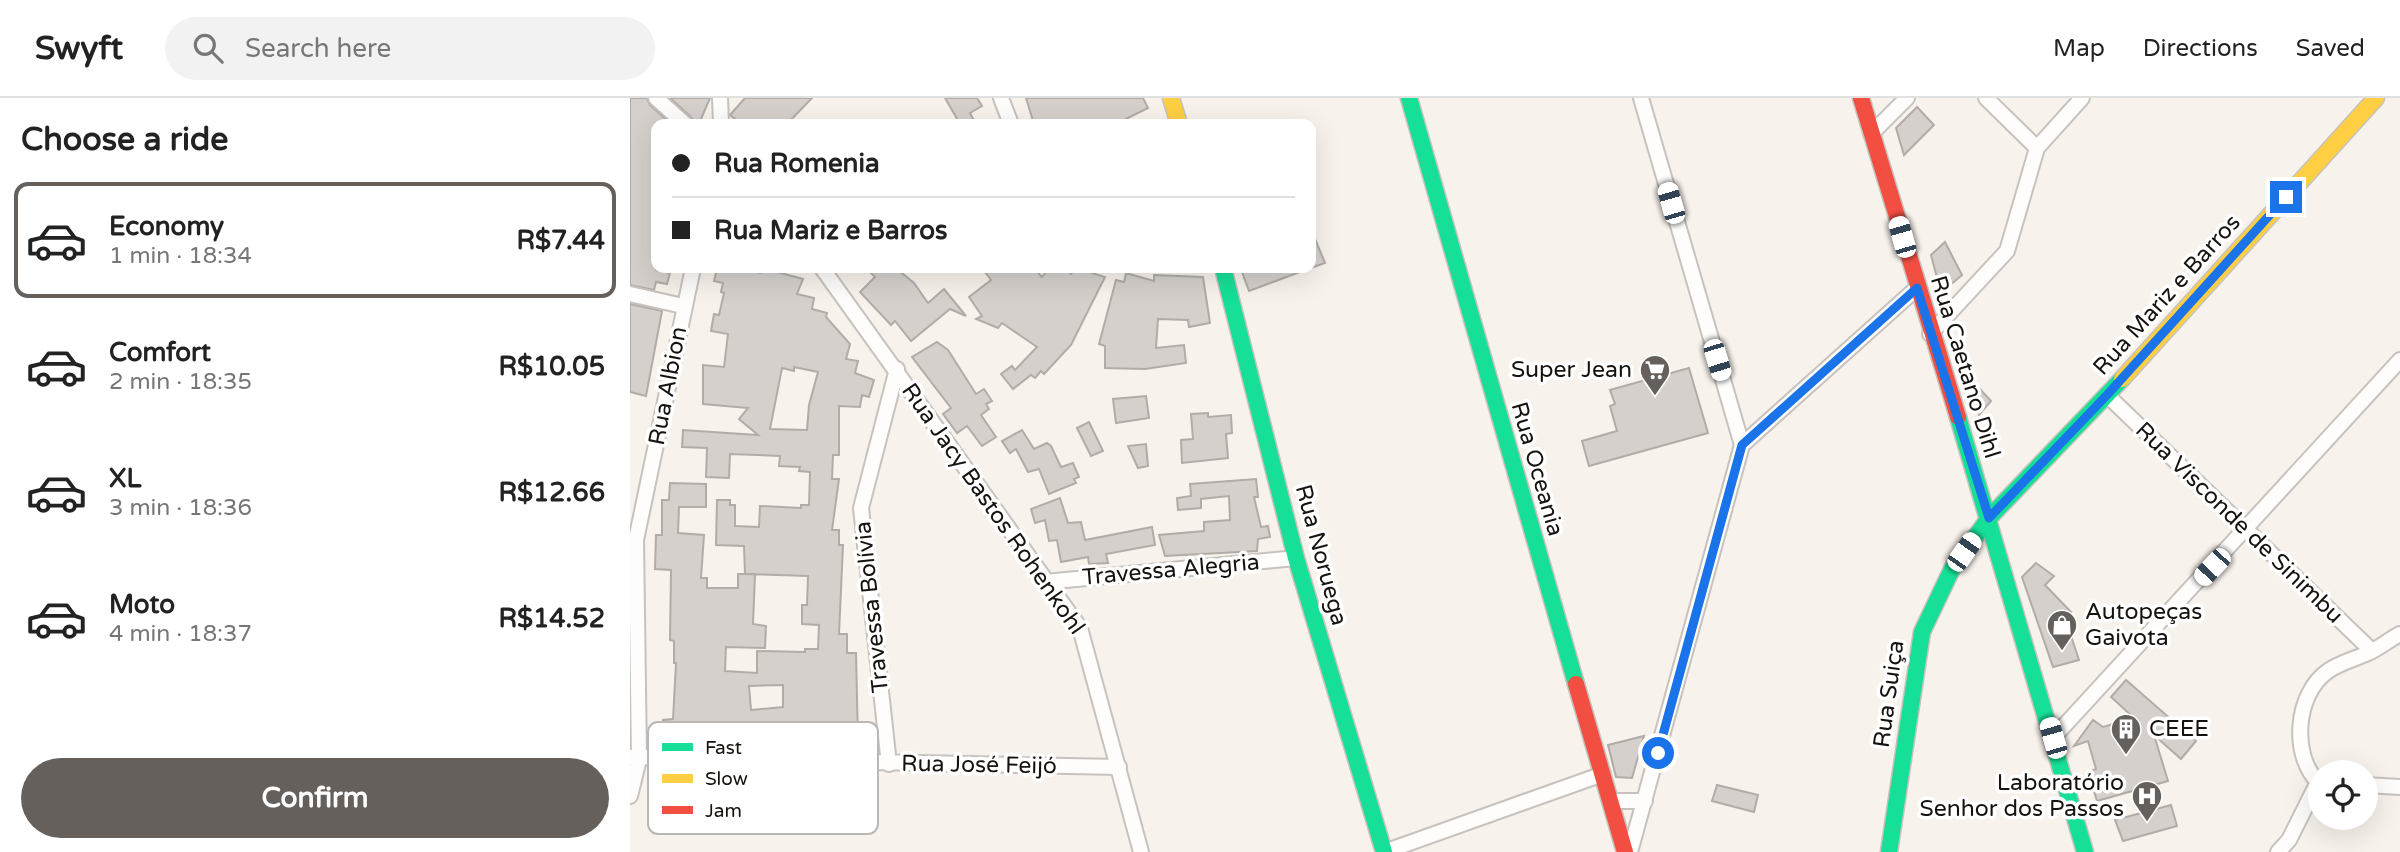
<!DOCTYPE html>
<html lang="en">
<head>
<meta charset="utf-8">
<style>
  body { margin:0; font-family:"Varela Round",sans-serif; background:#f2f2f2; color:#222; height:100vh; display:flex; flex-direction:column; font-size:26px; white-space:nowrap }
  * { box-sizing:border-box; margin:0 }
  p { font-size:23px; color:#767676 }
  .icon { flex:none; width:38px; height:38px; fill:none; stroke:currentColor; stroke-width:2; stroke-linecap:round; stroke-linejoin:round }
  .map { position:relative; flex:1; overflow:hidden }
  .panel { display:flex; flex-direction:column; background:#fff; width:630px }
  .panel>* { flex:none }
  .guide { position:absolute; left:21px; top:21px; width:665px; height:154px; border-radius:14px; box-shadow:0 7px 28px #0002; display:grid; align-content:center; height:154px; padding:0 21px; background:#fff }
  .buttons { position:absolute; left:1678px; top:662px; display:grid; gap:14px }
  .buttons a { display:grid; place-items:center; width:70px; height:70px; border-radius:50%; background:#fff; box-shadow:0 7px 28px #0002; font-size:35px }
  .end { position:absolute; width:32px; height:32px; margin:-16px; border:9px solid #1a73e8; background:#fff; box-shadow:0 0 0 4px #fff }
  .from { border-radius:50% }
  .car { position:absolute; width:21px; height:42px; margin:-21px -10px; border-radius:9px; box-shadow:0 0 5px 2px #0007; background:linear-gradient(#fff 24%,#345 0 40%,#fff 0 76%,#345 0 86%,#fff 0) }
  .guide b { display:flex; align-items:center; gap:24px; height:66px; font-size:26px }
  .guide b+b { border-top:2px solid #e0e0e0 }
  .guide i { width:18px; height:18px; background:#222 }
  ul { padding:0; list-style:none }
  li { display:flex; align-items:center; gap:21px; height:116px; margin:0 14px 10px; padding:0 7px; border:4px solid transparent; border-radius:14px }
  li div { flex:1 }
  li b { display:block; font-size:26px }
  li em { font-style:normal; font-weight:800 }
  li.selected { border-color:#65605c }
  li>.icon { width:63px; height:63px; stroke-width:1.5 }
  h2 { padding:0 21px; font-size:32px; line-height:84px }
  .cta { display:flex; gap:14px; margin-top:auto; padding:14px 21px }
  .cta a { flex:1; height:80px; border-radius:42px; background:#65605c; color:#fff; font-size:28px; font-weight:800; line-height:80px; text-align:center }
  header { display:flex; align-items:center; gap:42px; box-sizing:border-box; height:98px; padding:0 35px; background:#fff; border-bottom:2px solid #e0e0e0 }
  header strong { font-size:33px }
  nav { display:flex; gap:38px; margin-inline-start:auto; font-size:24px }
  .search { width:490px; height:63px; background:#f2f2f2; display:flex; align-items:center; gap:18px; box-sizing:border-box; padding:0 24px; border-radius:38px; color:#767676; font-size:26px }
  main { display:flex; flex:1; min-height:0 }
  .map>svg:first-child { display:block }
</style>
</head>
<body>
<header>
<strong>Swyft</strong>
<div class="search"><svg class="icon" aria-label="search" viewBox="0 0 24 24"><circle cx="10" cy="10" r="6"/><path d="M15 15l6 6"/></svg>Search here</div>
<nav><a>Map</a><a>Directions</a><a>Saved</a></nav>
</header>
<main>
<section class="panel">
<h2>Choose a ride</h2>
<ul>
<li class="selected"><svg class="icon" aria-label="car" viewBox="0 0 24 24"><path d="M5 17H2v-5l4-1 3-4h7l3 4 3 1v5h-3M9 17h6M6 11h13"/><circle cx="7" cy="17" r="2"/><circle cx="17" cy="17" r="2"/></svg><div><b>Economy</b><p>1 min · 18:34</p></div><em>R$7.44</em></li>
<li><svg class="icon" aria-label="car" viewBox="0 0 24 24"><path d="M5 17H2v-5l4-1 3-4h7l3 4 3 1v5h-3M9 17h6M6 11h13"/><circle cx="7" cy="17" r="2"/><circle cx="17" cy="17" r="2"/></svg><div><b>Comfort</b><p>2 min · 18:35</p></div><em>R$10.05</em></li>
<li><svg class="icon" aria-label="car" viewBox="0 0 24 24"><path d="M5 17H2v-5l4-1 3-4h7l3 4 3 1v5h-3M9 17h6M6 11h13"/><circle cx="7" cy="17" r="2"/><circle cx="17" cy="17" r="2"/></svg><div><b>XL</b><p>3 min · 18:36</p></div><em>R$12.66</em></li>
<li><svg class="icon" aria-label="car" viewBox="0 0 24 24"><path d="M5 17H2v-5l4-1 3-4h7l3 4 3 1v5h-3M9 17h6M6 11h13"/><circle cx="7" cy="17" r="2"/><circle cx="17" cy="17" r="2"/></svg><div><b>Moto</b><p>4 min · 18:37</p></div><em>R$14.52</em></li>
</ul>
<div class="cta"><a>Confirm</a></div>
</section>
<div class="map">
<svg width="1770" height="754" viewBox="0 0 1770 754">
  <rect width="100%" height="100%" fill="#f8f2ec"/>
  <!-- building -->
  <g fill="#d5d0cc" stroke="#b1aca8" stroke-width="2" fill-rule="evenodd">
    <path d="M0,0h17l3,7 21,19h-15v146l14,3 -3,11 -11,-2 -2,8 -24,-5z"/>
    <path d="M40,0h40l-11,26h-5l-3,-7z"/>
    <path d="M115,0h67l-25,26h-46l-11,-9z"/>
    <path d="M315,0h32l5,8 -12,7 6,11h-16z"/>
    <path d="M396,0h117l5,10 -32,16h-82z"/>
    <path d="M1287,9l17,18 -30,30 -8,-27z"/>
    <path d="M681,131l14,34 -14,5z"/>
    <path d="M1315,144l17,33 -21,18 -10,-38z"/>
    <path d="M102,170l29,5 2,-5h15l-1,4 26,7 -6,15 17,4 -2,11 15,4 -1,4 24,27 -4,15 12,2 -3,12 19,7 -5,17 -7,-2 -2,12 -21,-1v49h-6l-1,24h7l-7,51h7v15h4l-4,89h8v19h9l2,87 -104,3 -1,-2 -24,1 -1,-6 -23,1v4l-16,2 -5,-5 -20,1 -1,-19 10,-1 3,-56h-2v-22l-4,-1 1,-70 -16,-1 1,-34h6v-35h7l1,-17 36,1v23h-27l-1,26 26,2 -3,43h6v10h31v-14h17l-2,50 13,2 -1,22 -39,-1 -1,24 32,2v-22l48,1v-3h13l1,-24 -17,-1v-19h5l1,-29 -63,-2 -1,-28 -28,-1 1,-45h13v5h5v21l24,1 1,-21 41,2v-3h8l1,-33 -11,-1 1,-4 -21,-1 1,-10 -50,-2 -1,24 -23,-1 1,-29 -25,-1 1,-17 75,5 -19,-16 9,-11 -45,-4v-39l21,2 4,-33 -17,-3 3,-17 5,1 5,-22 -3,-1 2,-9 -9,-2 3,-12 14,3zM164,269l24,5 -9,33 -2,25 -37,-1 12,-61 12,3zM153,587v22l-32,3 -2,-24z"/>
    <path d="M236,170h23l5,4 3,-3 17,14 14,20 16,-14 22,27 -16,-7 -39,32 -16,-20 -4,4 -31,-33 15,-15z"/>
    <path d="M352,170h52l8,9 7,-9h14l8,6 5,-6 29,9 -34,68 -27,29 -3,-3 -6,7 -4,-3 -18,14 -12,-15 11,-8 3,4 22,-23 -35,-24 -4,5 -22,-9 6,-3 -13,-19 22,-17z"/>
    <path d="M624,170h54v1l-59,22 -7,-19z"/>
    <path d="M496,175l28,8v-6l49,2 7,46 -21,4 -1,-7 -30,-1 -2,29 28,-3 2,18 -41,6 -40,-1v-22l-6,-2 17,-64 8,2z"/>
    <path d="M0,206l32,7 -16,85 -16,-4z"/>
    <path d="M307,244l11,8 28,44 8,-5 8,12 -6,3 3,5 -8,6 15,22 -14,9 -15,-20 -10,7 -14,-19 8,-6 -39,-51z"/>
    <path d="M1059,270l19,65 -119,33 -7,-25 35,-10 -7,-25 5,-2 -5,-14z"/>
    <path d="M1348,289l13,14 -12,14 -10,-21z"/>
    <path d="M516,298l3,22 -33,5 -3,-24z"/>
    <path d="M578,315v4l23,-2 1,18 -6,1 2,24 -46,5 -1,-23 12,-1 -2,-25z"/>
    <path d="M459,324l14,29 -12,5 -14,-28z"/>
    <path d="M392,332l12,19 13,-6 4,3 10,21 12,-4 6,14 -5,2 2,4 -27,11 -10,-25 -11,3 -12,-23 -6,4 -8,-12z"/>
    <path d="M516,346l2,22 -10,2 -10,-22z"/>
    <path d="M626,381l2,18h-4l7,30 7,-1 2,11 -12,2 -1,12 -92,5 -6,-21 45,-4v-9l26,-2 -1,-24 -28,3v9l-23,2 -1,-12 14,-2 -1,-12z"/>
    <path d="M430,400l8,25 13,-1 4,18 67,-13 3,18 -49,9 2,9 -19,1 -1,-7 -27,5 -4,-22 -8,1 -4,-21 -10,3 -4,-14z"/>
    <path d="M1406,465l18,13 -9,9 26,27 -6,6 14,42 -26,7 -31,-90z"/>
    <path d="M1496,582l70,61 -15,18 -27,-24 14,46 -71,20 -9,-29 8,-3 -8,-28 -14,5 19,-26 10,7 31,-9 -23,-21z"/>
    <path d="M1014,638l-12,42 -16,-1 -8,-32z"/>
    <path d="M1087,687l41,10 -4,17 -42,-11z"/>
    <path d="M1541,707l6,21 -54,15 -8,-21z"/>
  </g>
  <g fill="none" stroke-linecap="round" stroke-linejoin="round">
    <!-- street casing -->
    <g stroke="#c7c2bd" stroke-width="18">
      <g id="street">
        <path d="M26,0l29,26"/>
        <path d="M90,0l1,26"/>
        <path d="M371,0l10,26"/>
        <path d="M1011,0l101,347"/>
        <path d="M1356,0l51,50"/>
        <path d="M1241,36l36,-36"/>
        <path d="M192,170l258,360 61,224"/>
        <path d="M0,196l53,12"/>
        <path d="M1300,236l77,-83 30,-103 45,-50"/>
        <path d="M1477,297l265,256"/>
        <path d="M415,484l251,-24"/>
        <path d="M1423,640l347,-378"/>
        <path d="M0,659l489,10"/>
        <path d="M259,666l-28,-256 36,-139"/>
        <path d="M1688,684c-27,-27 -23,-88 10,-111 11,-8 27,-12 40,-18 11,-5 21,-13 32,-19"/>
        <path d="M1736,687l34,2"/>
        <path d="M0,698l9,-37 -3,-219 57,-272"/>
        <path d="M980,703h35"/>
        <path d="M754,754l219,-78"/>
        <path d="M1000,754l112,-407 175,-157"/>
        <path d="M1648,754l11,-12 29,-58"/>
      </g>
    </g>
    <!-- fast casing -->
    <g stroke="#c7c2bd" stroke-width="19">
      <g id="fast">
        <path d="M779,0l167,586"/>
        <path d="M593,170l73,290 88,294"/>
        <path d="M1328,319l127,435"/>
        <path d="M1259,754l33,-220 30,-63 37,-51 133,-139"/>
      </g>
    </g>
    <!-- slow casing -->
    <g stroke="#c7c2bd" stroke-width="19">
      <g id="slow">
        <path d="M541,0l8,26"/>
        <path d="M1492,281l254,-281"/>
      </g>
    </g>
    <!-- jam casing -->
    <g stroke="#c7c2bd" stroke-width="19">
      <g id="jam">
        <path d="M1231,0l97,319"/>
        <path d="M946,586l49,168"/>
      </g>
    </g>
    <!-- street -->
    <use href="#street" stroke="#fefdfc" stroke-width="14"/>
    <!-- fast -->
    <use href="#fast" stroke="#16e098" stroke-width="16"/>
    <!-- slow -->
    <use href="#slow" stroke="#ffcf43" stroke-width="16"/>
    <!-- jam -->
    <use href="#jam" stroke="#f24e42" stroke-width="16"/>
  </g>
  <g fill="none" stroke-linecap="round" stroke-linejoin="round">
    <!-- route -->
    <path stroke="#1a73e8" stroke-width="9" d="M1028,655l84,-308 175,-157 72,230 118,-123 179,-198"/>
  </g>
  <!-- icons -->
  <defs>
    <g id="supermarket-pin" transform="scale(1.575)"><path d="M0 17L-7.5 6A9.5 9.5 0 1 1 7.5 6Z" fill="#65605c" stroke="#fff"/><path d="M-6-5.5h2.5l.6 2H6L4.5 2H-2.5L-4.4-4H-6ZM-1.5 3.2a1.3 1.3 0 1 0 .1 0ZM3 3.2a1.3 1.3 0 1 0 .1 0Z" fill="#fff"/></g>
    <g id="shop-pin" transform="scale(1.575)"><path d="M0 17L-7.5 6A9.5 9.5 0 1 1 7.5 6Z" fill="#65605c" stroke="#fff"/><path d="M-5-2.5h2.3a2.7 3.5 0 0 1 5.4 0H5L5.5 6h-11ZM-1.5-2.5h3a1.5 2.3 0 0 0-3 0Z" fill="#fff"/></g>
    <g id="building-pin" transform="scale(1.575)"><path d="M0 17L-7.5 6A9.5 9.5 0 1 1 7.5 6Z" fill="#65605c" stroke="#fff"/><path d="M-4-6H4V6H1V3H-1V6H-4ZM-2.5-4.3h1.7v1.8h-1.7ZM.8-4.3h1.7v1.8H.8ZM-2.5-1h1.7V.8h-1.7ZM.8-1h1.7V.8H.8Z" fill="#fff"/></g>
    <g id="hospital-pin" transform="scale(1.575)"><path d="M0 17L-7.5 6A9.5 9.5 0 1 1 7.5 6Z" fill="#65605c" stroke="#fff"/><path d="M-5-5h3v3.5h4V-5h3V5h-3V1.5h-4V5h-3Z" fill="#fff"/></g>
  </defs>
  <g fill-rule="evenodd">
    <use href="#supermarket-pin" x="1025" y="272"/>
    <use href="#shop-pin" x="1432" y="527"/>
    <use href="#building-pin" x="1496" y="631"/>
    <use href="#hospital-pin" x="1517" y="698"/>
  </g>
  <g text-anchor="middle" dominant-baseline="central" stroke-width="7" stroke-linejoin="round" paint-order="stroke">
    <!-- street labels -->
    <g font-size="23" fill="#16120e" stroke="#fff">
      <text transform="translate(1537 197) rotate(-48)">Rua Mariz e Barros</text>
      <text transform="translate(1335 269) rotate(73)">Rua Caetano Dihl</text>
      <text transform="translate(38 288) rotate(-79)">Rua Albion</text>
      <text transform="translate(907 371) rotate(74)">Rua Oceania</text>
      <text transform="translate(363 411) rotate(55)">Rua Jacy Bastos Rohenkohl</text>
      <text transform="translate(1609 425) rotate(44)">Rua Visconde de Sinimbu</text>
      <text transform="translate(691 457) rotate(75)">Rua Noruega</text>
      <text transform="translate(541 472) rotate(-5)">Travessa Alegria</text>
      <text transform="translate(242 509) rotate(-96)">Travessa Bolívia</text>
      <text transform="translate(1259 596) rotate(-82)">Rua Suiça</text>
      <text transform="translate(349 667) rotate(1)">Rua José Feijó</text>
    </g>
    <!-- poi labels -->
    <g font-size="23" fill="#16120e" stroke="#fff" text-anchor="end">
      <text x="1002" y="272">Super Jean</text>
      <text x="1455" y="514" text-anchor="start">Autopeças<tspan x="1455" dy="26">Gaivota</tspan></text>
      <text x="1519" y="631" text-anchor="start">CEEE</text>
      <text x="1494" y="685">Laboratório<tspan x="1494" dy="26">Senhor dos Passos</tspan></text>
    </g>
  </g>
  <!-- legend -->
  <rect x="18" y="624" width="230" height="112" rx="10" fill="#fff" stroke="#b9b8b7" stroke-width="2"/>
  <rect x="32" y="645" width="31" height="8" fill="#16e098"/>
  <rect x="32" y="676" width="31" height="9" fill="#ffcf43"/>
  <rect x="32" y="708" width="31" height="8" fill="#f24e42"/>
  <g font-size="19" fill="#16120e">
    <text x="75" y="656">Fast</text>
    <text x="75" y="687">Slow</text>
    <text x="75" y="719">Jam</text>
  </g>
</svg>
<div class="buttons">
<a><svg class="icon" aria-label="locate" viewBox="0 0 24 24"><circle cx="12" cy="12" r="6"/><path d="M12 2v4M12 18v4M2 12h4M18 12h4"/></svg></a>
</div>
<i class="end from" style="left:1028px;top:655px"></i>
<i class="end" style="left:1656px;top:99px"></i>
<i class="car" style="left:1041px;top:105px;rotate:344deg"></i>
<i class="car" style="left:1272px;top:139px;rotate:344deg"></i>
<i class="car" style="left:1087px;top:262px;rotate:163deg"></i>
<i class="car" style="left:1334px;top:454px;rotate:35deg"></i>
<i class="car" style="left:1582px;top:469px;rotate:223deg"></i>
<i class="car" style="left:1423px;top:640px;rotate:344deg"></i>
<div class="guide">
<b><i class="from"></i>Rua Romenia</b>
<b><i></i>Rua Mariz e Barros</b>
</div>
</div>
</main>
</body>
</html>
